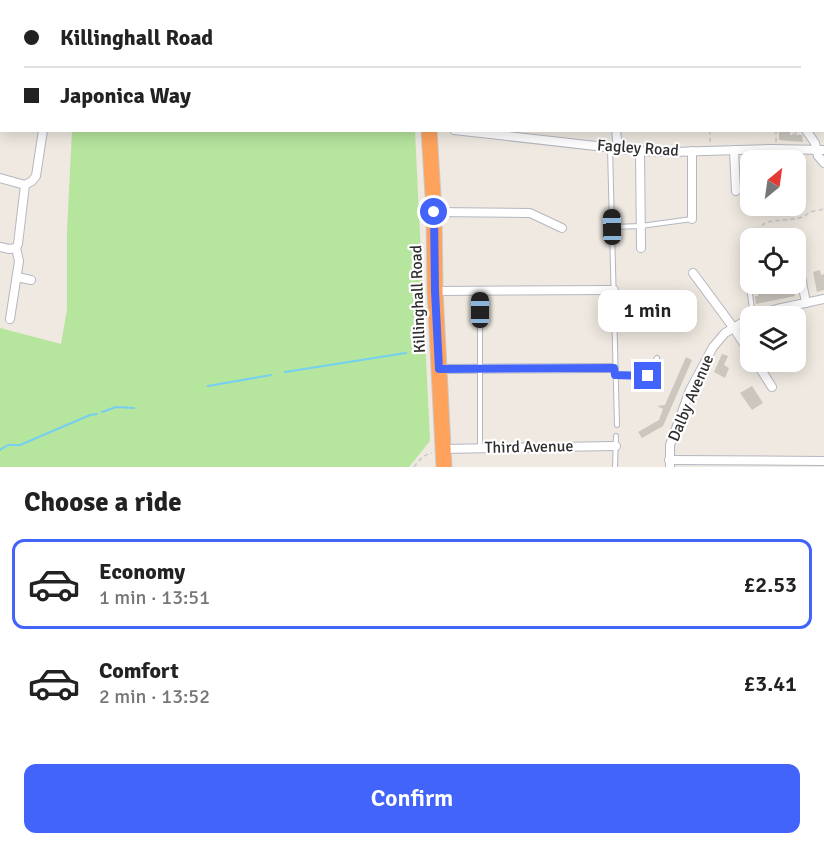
<!DOCTYPE html>
<html lang="en">
<head>
<meta charset="utf-8">
<style>
  body { margin:0; font-family:Signika,sans-serif; background:#f6f6f6; color:#222; height:100vh; display:flex; flex-direction:column; font-size:22px; white-space:nowrap }
  * { box-sizing:border-box; margin:0 }
  p { font-size:20px; color:#767676 }
  .icon { flex:none; width:33px; height:33px; fill:none; stroke:currentColor; stroke-width:2; stroke-linecap:round; stroke-linejoin:round }
  .map { position:relative; height:467px; overflow:hidden }
  .sheet { display:flex; flex-direction:column; background:#fff; flex:1 }
  .sheet>* { flex:none }
  .top-card { position:absolute; left:0px; top:0px; width:825px; height:132px; box-shadow:0 3px 15px #0003; display:grid; align-content:center; height:132px; padding:0 24px; background:#fff }
  .needle { width:39px; rotate:29deg }
  .tools { position:absolute; left:740px; top:150px; display:grid; gap:12px }
  .tools a { display:grid; place-items:center; width:66px; height:66px; border-radius:12px; background:#fff; box-shadow:0 3px 15px #0003; font-size:30px }
  .end { position:absolute; width:27px; height:27px; margin:-14px; border:8px solid #4264fb; background:#fff; box-shadow:0 0 0 3px #fff }
  .from { border-radius:50% }
  .bubble { position:absolute; height:42px; border-radius:12px; background:#fff; box-shadow:0 3px 15px #0003; font-size:20px; font-weight:600; line-height:42px; text-align:center }
  .car { position:absolute; width:18px; height:36px; margin:-18px -9px; border-radius:8px; box-shadow:0 0 4px 2px #0007; background:linear-gradient(#222 24%,#8ab4d8 0 40%,#222 0 76%,#8ab4d8 0 86%,#222 0) }
  .top-card b { display:flex; align-items:center; gap:21px; height:57px; font-size:22px }
  .top-card b+b { border-top:2px solid #e0e0e0 }
  .top-card i { width:15px; height:15px; background:#222 }
  ul { padding:0; list-style:none }
  li { display:flex; align-items:center; gap:18px; height:90px; margin:0 12px 9px; padding:0 12px; border:3px solid transparent; border-radius:12px }
  li div { flex:1 }
  li b { display:block; font-size:22px }
  li em { font-style:normal; font-weight:600 }
  li.selected { border-color:#4264fb }
  li>.icon { width:54px; height:54px; stroke-width:1.5 }
  h2 { padding:0 24px; font-size:27px; line-height:72px }
  .primary-button { display:flex; gap:12px; margin-top:auto; padding:12px 24px }
  .primary-button a { flex:1; height:69px; border-radius:12px; background:#4264fb; color:#fff; font-size:24px; font-weight:600; line-height:69px; text-align:center }
  .map>svg:first-child { display:block }
</style>
</head>
<body>
<div class="map">
<svg width="824" height="467" viewBox="0 0 824 467">
  <rect width="100%" height="100%" fill="#efe9e1"/>
  <!-- green -->
  <path fill="#b6e59e" d="M72,131h343l15,310 -21,26h-409v-139l61,16 6,-35v-78z"/>
  <g fill="none" stroke-linecap="round" stroke-linejoin="round">
    <!-- stream -->
    <g stroke="#75cff0" stroke-width="2">
      <path d="M285,372l121,-19"/>
      <path d="M208,386l63,-11"/>
      <path d="M102,412l14,-5 18,1"/>
      <path d="M0,450l8,-5h12l70,-30 7,-1"/>
    </g>
  </g>
  <!-- building -->
  <g fill="#cbc7bf">
    <path d="M779,130h11v5h12l1,7 -24,-2z"/>
    <path d="M820,270l1,5 3,-1v16l-7,2 -4,-20z"/>
    <path d="M781,284h11l3,12 -39,8 -1,-8h3v-3l13,-3 1,2 11,-2z"/>
    <path d="M722,354l6,2 -4,9 5,3 -4,10 -11,-6z"/>
    <path d="M686,357l6,3 -29,66 -21,12 -4,-6 21,-12 4,-11 -6,-3 8,-1z"/>
    <path d="M752,386l11,17 -11,7 -12,-17z"/>
  </g>
  <g fill="none" stroke-linecap="round" stroke-linejoin="round">
    <!-- lane casing -->
    <g stroke="#b4b7c1" stroke-width="6">
      <g id="lane">
        <path d="M691,1v1"/>
        <path d="M610,148l7,277"/>
        <path d="M612,227l29,-1 51,-7"/>
        <path d="M744,250l9,66"/>
        <path d="M615,375l33,1 9,-18"/>
        <path d="M480,448v-156"/>
        <path d="M615,467l1,-31"/>
      </g>
    </g>
    <!-- street casing -->
    <g stroke="#b4b7c1" stroke-width="10">
      <g id="street">
        <path d="M12,0v2"/>
        <path d="M344,0v2"/>
        <path d="M705,0l2,2"/>
        <path d="M499,2l6,-2"/>
        <path d="M0,15h2"/>
        <path d="M0,34l2,-11"/>
        <path d="M0,51l2,1"/>
        <path d="M0,101h2"/>
        <path d="M454,130l186,21 32,1 99,-3 53,1"/>
        <path d="M616,130l2,18"/>
        <path d="M806,130l9,13 3,13 6,7"/>
        <path d="M734,150l2,41"/>
        <path d="M640,151l1,97"/>
        <path d="M692,151v68"/>
        <path d="M0,178l25,7"/>
        <path d="M434,212l96,1 32,15"/>
        <path d="M0,247l9,2 7,-1 2,-4 7,-59 7,-4 4,-5 7,-46"/>
        <path d="M798,261l8,42"/>
        <path d="M693,273l40,54 17,26"/>
        <path d="M17,277l14,3"/>
        <path d="M435,291l179,-1"/>
        <path d="M755,316l22,-7 47,-10"/>
        <path d="M10,319l9,-58 -3,-13"/>
        <path d="M756,362l16,25"/>
        <path d="M439,369l175,-1"/>
        <path d="M443,449l173,-3"/>
        <path d="M669,460l155,1"/>
        <path d="M670,467v-22l20,-55 23,-43 12,-14 25,-15"/>
      </g>
    </g>
    <!-- secondary casing -->
    <g stroke="#b4b7c1" stroke-width="14">
      <g id="secondary">
        <path d="M817,0l1,2"/>
        <path d="M824,33v2"/>
      </g>
    </g>
    <!-- highway casing -->
    <g stroke="#c9c9c9" stroke-width="17">
      <g id="highway">
        <path d="M421,0v2"/>
        <path d="M429,130l5,82 1,79 9,176"/>
      </g>
    </g>
    <!-- path -->
    <g stroke="#c9c9c9" stroke-width="1.5" stroke-dasharray="4.5 3" stroke-linecap="butt">
      <path d="M824,110v-1"/>
      <path d="M710,130v12"/>
      <path d="M796,130v4l4,1"/>
      <path d="M791,141v-6l4,-1"/>
      <path d="M776,142v-12"/>
      <path d="M753,238c11,-25 28,-14 49,-21 3,-1 5,-3 8,-5 4,-1 10,-2 14,-3"/>
      <path d="M414,467c5,-7 9,-12 18,-14"/>
    </g>
    <!-- lane -->
    <use href="#lane" stroke="#fff" stroke-width="4"/>
    <!-- street -->
    <use href="#street" stroke="#fff" stroke-width="8"/>
    <!-- secondary -->
    <use href="#secondary" stroke="#fff" stroke-width="12"/>
    <!-- highway -->
    <use href="#highway" stroke="#ffa35c" stroke-width="15"/>
  </g>
  <g fill="none" stroke-linecap="round" stroke-linejoin="round">
    <!-- route -->
    <path stroke="#4264fb" stroke-width="8" d="M434,212l1,79 4,78 175,-1 1,7 33,1"/>
  </g>
  <g text-anchor="middle" dominant-baseline="central" stroke-width="4.5" stroke-linejoin="round" paint-order="stroke">
    <!-- street labels -->
    <g font-size="16" fill="#2e2e2e" stroke="#fff">
      <text transform="translate(638 148) rotate(4)">Fagley Road</text>
      <text transform="translate(418 299) rotate(-92)">Killinghall Road</text>
      <text transform="translate(691 398) rotate(-67)">Dalby Avenue</text>
      <text transform="translate(529 447) rotate(-1)">Third Avenue</text>
    </g>
  </g>
</svg>
<div class="tools">
<a><svg class="needle" viewBox="-14 -14 28 28"><path d="M0-13l5 13h-10z" fill="#e53935"/><path d="M0 13l5-13h-10z" fill="#767676"/></svg></a>
<a><svg class="icon" aria-label="locate" viewBox="0 0 24 24"><circle cx="12" cy="12" r="6"/><path d="M12 2v4M12 18v4M2 12h4M18 12h4"/></svg></a>
<a><svg class="icon" aria-label="layers" viewBox="0 0 24 24"><path d="M12 4l9 5-9 5-9-5zM3 14l9 5 9-5"/></svg></a>
</div>
<i class="end from" style="left:434px;top:212px"></i>
<i class="end" style="left:648px;top:376px"></i>
<div class="bubble" style="left:598px;top:290px;width:99px">1 min</div>
<i class="car" style="left:612px;top:227px;rotate:359deg"></i>
<i class="car" style="left:480px;top:310px;rotate:0deg"></i>
<div class="top-card">
<b><i class="from"></i>Killinghall Road</b>
<b><i></i>Japonica Way</b>
</div>
</div>
<section class="sheet">
<h2>Choose a ride</h2>
<ul>
<li class="selected"><svg class="icon" aria-label="car" viewBox="0 0 24 24"><path d="M5 17H2v-5l4-1 3-4h7l3 4 3 1v5h-3M9 17h6M6 11h13"/><circle cx="7" cy="17" r="2"/><circle cx="17" cy="17" r="2"/></svg><div><b>Economy</b><p>1 min · 13:51</p></div><em>£2.53</em></li>
<li><svg class="icon" aria-label="car" viewBox="0 0 24 24"><path d="M5 17H2v-5l4-1 3-4h7l3 4 3 1v5h-3M9 17h6M6 11h13"/><circle cx="7" cy="17" r="2"/><circle cx="17" cy="17" r="2"/></svg><div><b>Comfort</b><p>2 min · 13:52</p></div><em>£3.41</em></li>
</ul>
<div class="primary-button"><a>Confirm</a></div>
</section>
</body>
</html>
